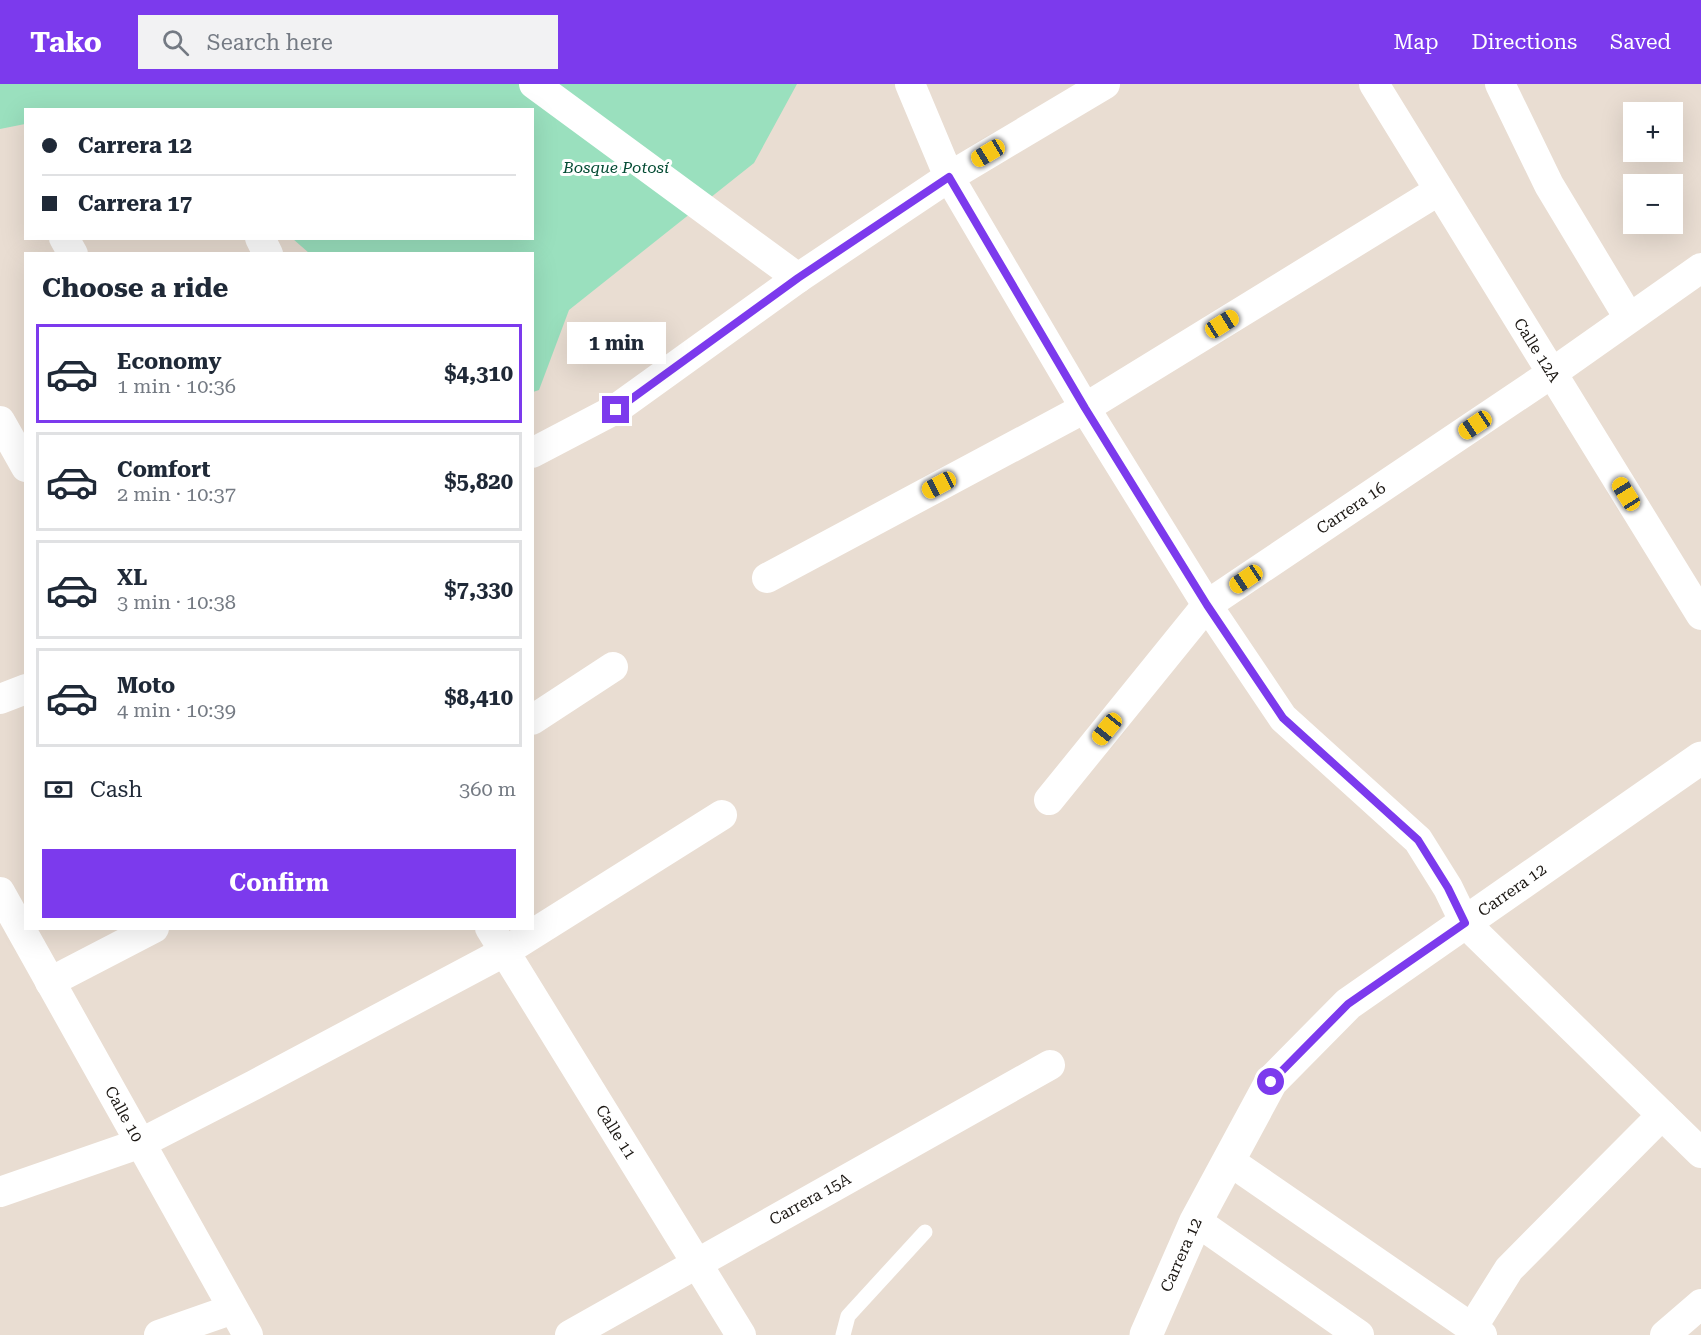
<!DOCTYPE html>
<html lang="en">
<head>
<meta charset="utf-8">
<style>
  body { margin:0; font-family:"Roboto Serif",serif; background:#f2f2f3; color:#1f2937; height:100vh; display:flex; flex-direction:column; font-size:22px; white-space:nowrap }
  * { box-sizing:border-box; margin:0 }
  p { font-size:20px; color:#747a83 }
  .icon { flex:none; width:33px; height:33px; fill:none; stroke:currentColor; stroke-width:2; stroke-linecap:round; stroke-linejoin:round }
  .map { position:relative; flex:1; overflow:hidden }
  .side { position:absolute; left:24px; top:168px; width:510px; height:678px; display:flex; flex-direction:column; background:#fff; border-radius:0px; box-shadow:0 6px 24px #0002 }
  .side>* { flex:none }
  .hud { position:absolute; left:24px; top:24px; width:510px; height:132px; border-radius:0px; box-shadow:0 6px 24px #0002; display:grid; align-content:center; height:132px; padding:0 18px; background:#fff }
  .tools { position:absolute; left:1623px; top:18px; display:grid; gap:12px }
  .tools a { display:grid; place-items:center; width:60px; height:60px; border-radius:0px; background:#fff; box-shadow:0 6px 24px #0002; font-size:30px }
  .end { position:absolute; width:27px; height:27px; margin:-14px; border:8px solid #7c3aed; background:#fff; box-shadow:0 0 0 3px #fff }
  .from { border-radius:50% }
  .bubble { position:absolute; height:42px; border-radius:0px; background:#fff; box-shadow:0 6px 24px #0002; font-size:20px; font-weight:700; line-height:42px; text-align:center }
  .car { position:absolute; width:18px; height:36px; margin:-18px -9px; border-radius:8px; box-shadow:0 0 4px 2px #0007; background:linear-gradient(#f5c518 24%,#345 0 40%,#f5c518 0 76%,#345 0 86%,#f5c518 0) }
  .hud b { display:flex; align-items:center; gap:21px; height:57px; font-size:22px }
  .hud b+b { border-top:2px solid #e0e1e3 }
  .hud i { width:15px; height:15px; background:#1f2937 }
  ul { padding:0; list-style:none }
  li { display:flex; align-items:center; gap:18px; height:99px; margin:0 12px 9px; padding:0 6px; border:3px solid #e0e1e3; border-radius:0px }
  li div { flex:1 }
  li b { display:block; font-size:22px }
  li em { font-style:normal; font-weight:700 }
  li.selected { border-color:#7c3aed }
  li>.icon { width:54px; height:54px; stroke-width:1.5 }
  h2 { padding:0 18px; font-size:27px; line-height:72px }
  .pay { display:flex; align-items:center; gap:15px; height:66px; padding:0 18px; font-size:22px }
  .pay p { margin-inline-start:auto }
  .primary-button { display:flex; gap:12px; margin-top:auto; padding:12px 18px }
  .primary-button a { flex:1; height:69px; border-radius:0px; background:#7c3aed; color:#fff; font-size:24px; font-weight:700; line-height:69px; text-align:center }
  header { display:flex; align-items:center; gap:36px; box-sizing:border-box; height:84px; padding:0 30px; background:#7c3aed; color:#fff }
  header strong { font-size:28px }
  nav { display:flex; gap:33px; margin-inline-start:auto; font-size:21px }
  .search { width:420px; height:54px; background:#f2f2f3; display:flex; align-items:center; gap:15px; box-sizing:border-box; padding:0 21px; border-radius:0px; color:#747a83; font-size:22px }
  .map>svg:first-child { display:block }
</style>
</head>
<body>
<header>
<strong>Tako</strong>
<div class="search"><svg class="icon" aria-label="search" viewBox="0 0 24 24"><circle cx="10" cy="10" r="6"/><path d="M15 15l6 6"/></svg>Search here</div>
<nav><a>Map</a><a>Directions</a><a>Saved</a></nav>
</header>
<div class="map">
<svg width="1701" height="1251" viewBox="0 0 1701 1251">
  <rect width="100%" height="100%" fill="#e9ddd2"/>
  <!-- green -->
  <path fill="#9ae0be" d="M0,0h797l-43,79 -185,147 -30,80 -6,2 -1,-138 -223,-1 -16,-14 239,-1v-128h-506l-1,14 -25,5z"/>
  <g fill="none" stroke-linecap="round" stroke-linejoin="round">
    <!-- service -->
    <path stroke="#fff" stroke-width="15" d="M843,1251l5,-19 77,-84"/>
    <!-- minor -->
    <g stroke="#fff" stroke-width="30">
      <path d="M534,0l264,194"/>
      <path d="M910,0l39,93 136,231 122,197 76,113 135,122 30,48 17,35 236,230"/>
      <path d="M1374,0l327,531"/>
      <path d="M1500,0l49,101 80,133"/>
      <path d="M64,154l9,16"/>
      <path d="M260,154l8,16"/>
      <path d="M0,337l26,46"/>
      <path d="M532,369l84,-44 182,-131 151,-101 156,-93"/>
      <path d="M767,494l318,-170 353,-217"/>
      <path d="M0,615l26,-10"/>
      <path d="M532,636l81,-53"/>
      <path d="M1049,716l158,-195 345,-232 149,-105"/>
      <path d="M0,808l248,443"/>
      <path d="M490,844l251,407"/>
      <path d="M50,898l104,-54"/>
      <path d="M1228,1076l254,175"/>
      <path d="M0,1108l141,-49 113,-58 250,-133 218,-137"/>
      <path d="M1196,1137l163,114"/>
      <path d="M1472,1244l37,-59 153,-154"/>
      <path d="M159,1251l74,-26"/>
      <path d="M570,1251l480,-270"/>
      <path d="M1665,1251l36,-31"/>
    </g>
    <!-- secondary -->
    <path stroke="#fff" stroke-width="33" d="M1146,1251l50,-114 75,-139 77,-78 353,-246"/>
  </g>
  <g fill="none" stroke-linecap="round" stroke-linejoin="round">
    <!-- route -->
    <path stroke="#7c3aed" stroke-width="8" d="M616,326l182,-132 151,-101 136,231 122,197 76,113 135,122 30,48 17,35 -117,81 -77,78"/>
  </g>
  <g text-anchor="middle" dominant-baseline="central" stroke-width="6" stroke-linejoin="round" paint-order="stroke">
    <!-- park labels -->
    <g font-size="16" font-style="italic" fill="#044c34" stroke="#fff">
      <text x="616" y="83">Bosque Potosí</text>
    </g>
    <!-- street labels -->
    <g font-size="16" fill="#1c1814" stroke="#fff">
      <text transform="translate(1537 266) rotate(58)">Calle 12A</text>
      <text transform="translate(1351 424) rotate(-34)">Carrera 16</text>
      <text transform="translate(1512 806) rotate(-35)">Carrera 12</text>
      <text transform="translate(124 1030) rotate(61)">Calle 10</text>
      <text transform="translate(616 1048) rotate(58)">Calle 11</text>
      <text transform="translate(810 1115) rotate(-29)">Carrera 15A</text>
      <text transform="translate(1181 1171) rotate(-66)">Carrera 12</text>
    </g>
  </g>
</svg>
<div class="tools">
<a>+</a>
<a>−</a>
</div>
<i class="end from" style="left:1271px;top:998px"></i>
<i class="end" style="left:616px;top:326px"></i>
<div class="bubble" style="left:567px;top:238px;width:99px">1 min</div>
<i class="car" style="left:988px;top:69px;rotate:239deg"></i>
<i class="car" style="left:1222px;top:240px;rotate:58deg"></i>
<i class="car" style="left:1475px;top:341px;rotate:236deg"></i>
<i class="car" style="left:939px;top:401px;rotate:242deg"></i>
<i class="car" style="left:1626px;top:410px;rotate:328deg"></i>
<i class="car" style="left:1246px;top:495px;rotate:236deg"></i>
<i class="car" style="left:1107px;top:645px;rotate:219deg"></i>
<div class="hud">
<b><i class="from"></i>Carrera 12</b>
<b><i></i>Carrera 17</b>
</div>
<section class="side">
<h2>Choose a ride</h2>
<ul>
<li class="selected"><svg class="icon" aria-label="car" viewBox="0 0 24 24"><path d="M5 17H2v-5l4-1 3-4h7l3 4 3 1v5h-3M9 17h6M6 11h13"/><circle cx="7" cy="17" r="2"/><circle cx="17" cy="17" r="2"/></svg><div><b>Economy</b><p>1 min · 10:36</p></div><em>$4,310</em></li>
<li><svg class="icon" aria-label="car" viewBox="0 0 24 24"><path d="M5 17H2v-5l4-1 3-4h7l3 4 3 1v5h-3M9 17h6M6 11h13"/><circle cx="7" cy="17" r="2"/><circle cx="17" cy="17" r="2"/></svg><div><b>Comfort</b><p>2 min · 10:37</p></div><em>$5,820</em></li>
<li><svg class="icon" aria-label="car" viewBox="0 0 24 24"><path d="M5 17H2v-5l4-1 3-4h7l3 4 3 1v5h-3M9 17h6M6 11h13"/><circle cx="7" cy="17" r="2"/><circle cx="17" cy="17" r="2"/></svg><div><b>XL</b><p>3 min · 10:38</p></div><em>$7,330</em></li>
<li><svg class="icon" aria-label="car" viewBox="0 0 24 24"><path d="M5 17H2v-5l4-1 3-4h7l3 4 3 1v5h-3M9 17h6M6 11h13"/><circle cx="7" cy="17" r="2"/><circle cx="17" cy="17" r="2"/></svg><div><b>Moto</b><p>4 min · 10:39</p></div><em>$8,410</em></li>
</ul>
<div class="pay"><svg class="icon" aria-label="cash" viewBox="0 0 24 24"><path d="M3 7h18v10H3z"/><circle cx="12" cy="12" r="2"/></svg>Cash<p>360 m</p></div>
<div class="primary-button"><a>Confirm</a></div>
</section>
</div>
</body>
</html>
